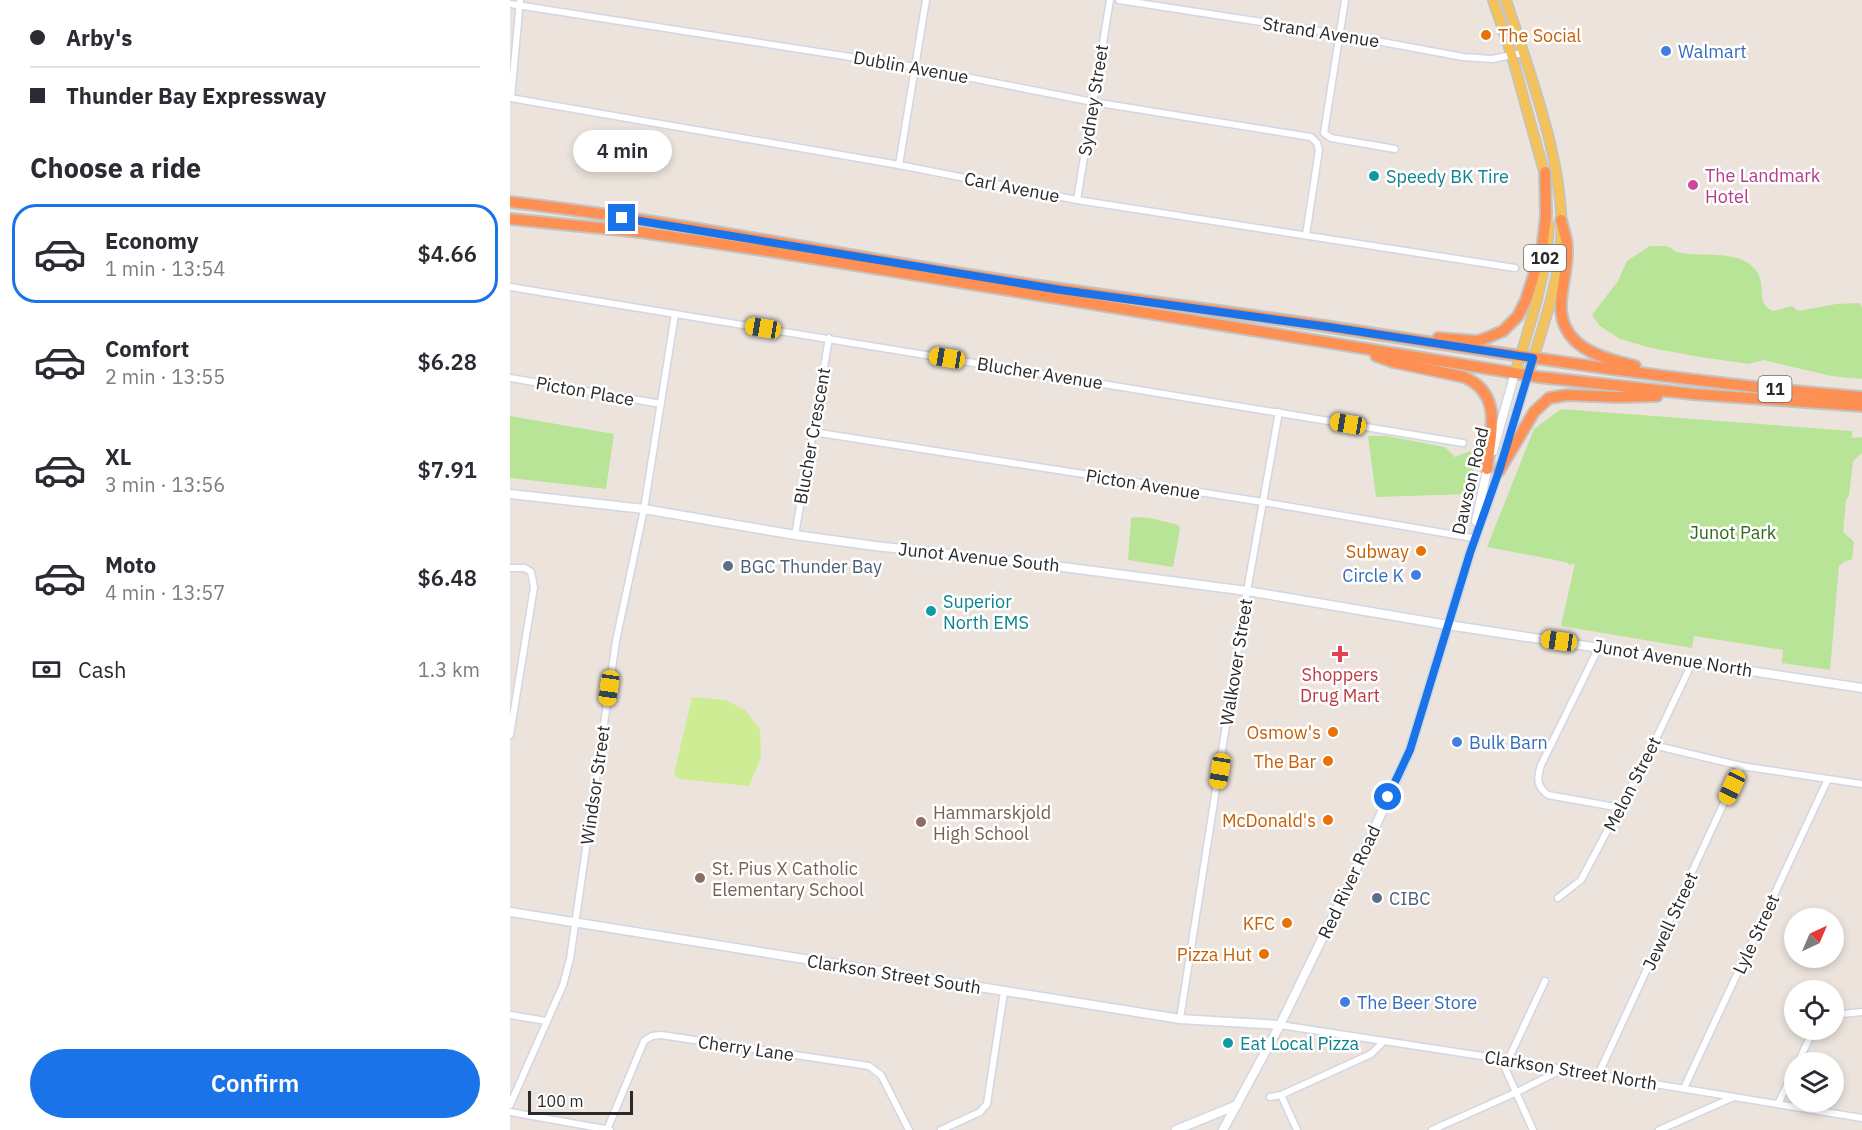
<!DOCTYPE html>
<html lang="en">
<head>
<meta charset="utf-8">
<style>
  body { margin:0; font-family:"IBM Plex Sans",sans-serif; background:#f7f7f7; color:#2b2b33; height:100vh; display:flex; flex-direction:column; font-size:22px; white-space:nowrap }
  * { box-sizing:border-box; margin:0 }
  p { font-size:20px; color:#7c7c81 }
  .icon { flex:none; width:33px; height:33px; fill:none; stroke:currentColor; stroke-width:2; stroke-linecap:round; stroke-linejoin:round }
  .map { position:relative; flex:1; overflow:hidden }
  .drawer { display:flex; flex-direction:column; background:#fff; width:510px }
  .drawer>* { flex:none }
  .hud { display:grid; align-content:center; height:132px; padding:0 30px; background:#fff }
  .needle { width:39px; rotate:44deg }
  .fabs { position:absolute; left:1274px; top:908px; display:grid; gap:12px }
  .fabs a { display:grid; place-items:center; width:60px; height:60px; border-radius:50%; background:#fff; box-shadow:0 3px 9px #0003; font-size:30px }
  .scale { position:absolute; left:18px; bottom:15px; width:105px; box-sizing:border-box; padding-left:6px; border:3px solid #2a2a2a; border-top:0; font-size:16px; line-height:21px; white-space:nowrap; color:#2a2a2a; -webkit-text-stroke:4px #fff; paint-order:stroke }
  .end { position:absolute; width:27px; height:27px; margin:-14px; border:8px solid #1a73e8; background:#fff; box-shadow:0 0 0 3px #fff }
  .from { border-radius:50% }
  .bubble { position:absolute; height:42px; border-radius:21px; background:#fff; box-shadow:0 3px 9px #0003; font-size:20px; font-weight:600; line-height:42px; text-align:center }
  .car { position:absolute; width:18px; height:36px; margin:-18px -9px; border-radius:8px; box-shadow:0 0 4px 2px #0007; background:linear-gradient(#f5c518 24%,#345 0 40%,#f5c518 0 76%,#345 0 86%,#f5c518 0) }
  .hud b { display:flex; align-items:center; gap:21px; height:57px; font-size:22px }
  .hud b+b { border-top:2px solid #e1e1e2 }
  .hud i { width:15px; height:15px; background:#2b2b33 }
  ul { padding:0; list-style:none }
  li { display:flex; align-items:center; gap:18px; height:99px; margin:0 12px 9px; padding:0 18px; border:3px solid transparent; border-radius:24px }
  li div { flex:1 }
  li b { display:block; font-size:22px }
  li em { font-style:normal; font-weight:600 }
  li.selected { border-color:#1a73e8 }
  li>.icon { width:54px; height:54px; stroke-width:1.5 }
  h2 { padding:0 30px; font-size:27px; line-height:72px }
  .pay { display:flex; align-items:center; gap:15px; height:66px; padding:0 30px; font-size:22px }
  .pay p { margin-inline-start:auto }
  .action { display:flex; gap:12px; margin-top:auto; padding:12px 30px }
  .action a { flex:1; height:69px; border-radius:36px; background:#1a73e8; color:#fff; font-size:24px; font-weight:600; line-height:69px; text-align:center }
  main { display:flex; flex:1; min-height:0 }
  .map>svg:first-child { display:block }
</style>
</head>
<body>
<main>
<section class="drawer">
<div class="hud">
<b><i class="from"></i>Arby's</b>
<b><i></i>Thunder Bay Expressway</b>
</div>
<h2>Choose a ride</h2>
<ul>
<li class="selected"><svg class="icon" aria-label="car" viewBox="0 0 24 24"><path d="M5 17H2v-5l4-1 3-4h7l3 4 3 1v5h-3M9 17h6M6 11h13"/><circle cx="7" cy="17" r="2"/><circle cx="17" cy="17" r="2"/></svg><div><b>Economy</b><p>1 min · 13:54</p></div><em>$4.66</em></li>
<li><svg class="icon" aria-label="car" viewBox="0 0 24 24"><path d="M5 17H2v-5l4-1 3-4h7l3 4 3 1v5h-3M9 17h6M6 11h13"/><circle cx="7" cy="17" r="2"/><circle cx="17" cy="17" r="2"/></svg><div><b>Comfort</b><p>2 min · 13:55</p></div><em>$6.28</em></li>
<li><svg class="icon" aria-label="car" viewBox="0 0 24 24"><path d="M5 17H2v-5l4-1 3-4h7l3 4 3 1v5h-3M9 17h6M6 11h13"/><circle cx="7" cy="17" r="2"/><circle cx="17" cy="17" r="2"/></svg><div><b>XL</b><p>3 min · 13:56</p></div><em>$7.91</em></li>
<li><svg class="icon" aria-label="car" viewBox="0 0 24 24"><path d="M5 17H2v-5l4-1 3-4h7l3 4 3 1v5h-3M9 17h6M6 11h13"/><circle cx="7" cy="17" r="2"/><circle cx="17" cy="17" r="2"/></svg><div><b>Moto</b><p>4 min · 13:57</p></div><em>$6.48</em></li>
</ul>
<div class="pay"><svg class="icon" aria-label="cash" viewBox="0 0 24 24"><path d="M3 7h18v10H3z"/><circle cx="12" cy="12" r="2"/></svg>Cash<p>1.3 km</p></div>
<div class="action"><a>Confirm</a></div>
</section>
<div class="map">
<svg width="1352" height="1130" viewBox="0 0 1352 1130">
  <rect width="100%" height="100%" fill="#ece4dc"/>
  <!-- green -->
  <g fill="#b8e497">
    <path d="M1140,246c6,1 14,-1 19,1 3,1 5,4 8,5 24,6 65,-4 80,20 10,16 -2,31 16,39l19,-5 6,5 38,-7 24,-1 2,5v71l-31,-3 -68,-16 -14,4 -49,-7 -49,-9 -31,-9 -20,-13 -8,-11 26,-34 9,-20z"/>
    <path d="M1051,409l291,22v7l10,-1v16l-9,8 -4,35 -3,4 -3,32 11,10 -2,18 -7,1 -6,5 -9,104 -48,-7 1,-13 -89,-14 -2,12 -131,-22 14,-63 -5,2 -4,-3 -79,-15 47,-118z"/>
    <path d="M0,416l104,18 -8,55 -96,-11z"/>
    <path d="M858,436h19l58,11 10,10 21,-8 -6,45 -94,3z"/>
    <path d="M627,517l13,1 29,7 1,4 -7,38 -45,-7 3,-42z"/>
  </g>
  <!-- pitch -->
  <path fill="#cdec93" d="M182,697l34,3 19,10 15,20 1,27 -12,29 -70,-7 -5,-5z"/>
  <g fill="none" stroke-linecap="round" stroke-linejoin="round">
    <!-- street casing -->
    <g stroke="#d1d6e3" stroke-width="9">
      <g id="street">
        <path d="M609,0l220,34 124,23 29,2 31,-6"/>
        <path d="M835,0l-21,133 7,5 64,11"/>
        <path d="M0,4l405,63 178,35 218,35 6,6 2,7 -13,85"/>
        <path d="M0,98l389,67 178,35 438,68"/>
        <path d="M1,98l9,-98"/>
        <path d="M389,165l27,-165"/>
        <path d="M567,200l33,-200"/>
        <path d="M0,287l953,156"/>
        <path d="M0,378l151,26"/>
        <path d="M303,432l450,70 210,36"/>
        <path d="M285,535l34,-197"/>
        <path d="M0,568h15l6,4 3,15 -24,148"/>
        <path d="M1089,647l-58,118c-4,13 -5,21 7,30l73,13"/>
        <path d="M1143,745l88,21 121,18"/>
        <path d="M1048,898l23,-18 72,-135 40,-84"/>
        <path d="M0,1015l36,6"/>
        <path d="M1323,1015l29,-3"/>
        <path d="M670,1019l67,-428 32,-179"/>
        <path d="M770,1025l228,35 354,58"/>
        <path d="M991,1059l32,71"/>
        <path d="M998,1060l37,-79"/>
        <path d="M1288,1062l16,-33"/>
        <path d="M1088,1075l143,-309"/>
        <path d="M1174,1088l144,-309"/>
        <path d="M771,1095l16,35"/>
        <path d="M760,1097l11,-2 90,-41 13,-13"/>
        <path d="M1268,1104l16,-33"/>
        <path d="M0,1105l53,-120 7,-26 46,-318 28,-132 31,-195"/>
        <path d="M0,1112l100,18"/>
        <path d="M97,1130l37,-89 8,-5 9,-1 208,31 12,9 28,55"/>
        <path d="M431,1130l39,-18 7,-8 17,-112"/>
        <path d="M922,1130l85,-38 44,-22"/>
        <path d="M1149,1130l75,-33"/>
      </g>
    </g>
    <!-- secondary casing -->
    <g stroke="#d1d6e3" stroke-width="11">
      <g id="secondary">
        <path d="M983,451l22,-78"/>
        <path d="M0,494l134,15 151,26 80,11 165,18 207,27 201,34 414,63"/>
        <path d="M966,521l12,-55"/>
        <path d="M0,912l670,107 100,6"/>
        <path d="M666,1130l61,-25"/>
        <path d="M713,1130l57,-105 77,-158 53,-117 60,-197 29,-82 29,-96"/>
      </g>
    </g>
    <!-- primary casing -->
    <g stroke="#c3c3c3" stroke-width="12">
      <g id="primary">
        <path d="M983,0l19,56 34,123"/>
        <path d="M996,0c23,71 60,167 55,241 -3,45 -20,92 -33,134"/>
        <path d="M1005,373c15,-48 32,-97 34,-148"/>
      </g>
    </g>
    <!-- highway casing -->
    <g stroke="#c3c3c3" stroke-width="14">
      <g id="highway">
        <path d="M0,202c147,17 295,46 441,70 126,21 253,36 380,55 177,27 353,56 531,70"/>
        <path d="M0,219l130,13 135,20 764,125 154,17 169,12"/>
        <path d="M1051,220c2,9 6,18 6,27 1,19 -5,37 -6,56 -2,44 40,55 74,63"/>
        <path d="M928,338l38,3 8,-2 19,-8 15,-15 8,-16 16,-51 4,-33 -1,-44"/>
        <path d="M866,356l17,6 71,15c40,17 26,57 23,92"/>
        <path d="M989,471l35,-59 15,-14 18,-3 50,2 40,-1"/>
      </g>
    </g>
    <!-- street -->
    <use href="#street" stroke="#fff" stroke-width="6"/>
    <!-- secondary -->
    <use href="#secondary" stroke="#fff" stroke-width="8"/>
    <!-- primary -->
    <use href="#primary" stroke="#f3c25b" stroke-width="9"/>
    <!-- highway -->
    <use href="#highway" stroke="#ff9054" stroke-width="10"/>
  </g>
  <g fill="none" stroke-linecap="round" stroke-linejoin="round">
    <!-- route -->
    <path stroke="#1a73e8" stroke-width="8" d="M112,218l439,72 268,37 204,31 -34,113 -29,82 -60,197 -22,47"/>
  </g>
  <!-- markers -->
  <g fill="#e8710a" stroke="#fff" stroke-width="2">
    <circle cx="976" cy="35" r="6"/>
    <circle cx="911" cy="551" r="6"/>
    <circle cx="823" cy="732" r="6"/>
    <circle cx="818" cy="761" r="6"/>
    <circle cx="818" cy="820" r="6"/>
    <circle cx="777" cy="923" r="6"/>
    <circle cx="754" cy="954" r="6"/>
  </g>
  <g fill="#3f7fe0" stroke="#fff" stroke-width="2">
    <circle cx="1156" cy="51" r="6"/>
    <circle cx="906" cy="575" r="6"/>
    <circle cx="947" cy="742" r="6"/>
    <circle cx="835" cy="1002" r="6"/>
  </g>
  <g fill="#0f9aa8" stroke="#fff" stroke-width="2">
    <circle cx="864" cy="176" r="6"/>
    <circle cx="421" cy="611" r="6"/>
    <circle cx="718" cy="1043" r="6"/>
  </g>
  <circle fill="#d1479c" stroke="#fff" stroke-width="2" cx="1183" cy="185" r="6"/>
  <g fill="#5c6f8a" stroke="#fff" stroke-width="2">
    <circle cx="218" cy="566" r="6"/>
    <circle cx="867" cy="898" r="6"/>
  </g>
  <path fill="#e0444e" stroke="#fff" stroke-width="2" d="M827 645h6v6h6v6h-6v6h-6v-6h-6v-6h6z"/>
  <g fill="#8d6e63" stroke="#fff" stroke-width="2">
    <circle cx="411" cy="822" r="6"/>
    <circle cx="190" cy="878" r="6"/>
  </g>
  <g text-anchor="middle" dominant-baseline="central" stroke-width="5" stroke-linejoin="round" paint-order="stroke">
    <!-- shield labels -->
    <g fill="#fff" stroke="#6a6a6a" stroke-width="1.5">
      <rect x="1014" y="245" width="42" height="26" rx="4.5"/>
      <rect x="1248.5" y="376" width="33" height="26" rx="4.5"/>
    </g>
    <g font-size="16" font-weight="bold" fill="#2a2a2a">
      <text x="1035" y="258">102</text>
      <text x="1265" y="389">11</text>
    </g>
    <!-- street labels -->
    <g font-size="18" fill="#2a2a2a" stroke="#fff">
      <text transform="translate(811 32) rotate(9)">Strand Avenue</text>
      <text transform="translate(401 67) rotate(10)">Dublin Avenue</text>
      <text transform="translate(583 100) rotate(-81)">Sydney Street</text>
      <text transform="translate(502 187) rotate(11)">Carl Avenue</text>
      <text transform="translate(530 373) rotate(9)">Blucher Avenue</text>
      <text transform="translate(75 391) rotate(10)">Picton Place</text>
      <text transform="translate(302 436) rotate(-80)">Blucher Crescent</text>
      <text transform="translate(960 481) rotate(-77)">Dawson Road</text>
      <text transform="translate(633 484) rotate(9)">Picton Avenue</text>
      <text transform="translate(469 557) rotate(6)">Junot Avenue South</text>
      <text transform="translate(1163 658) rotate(9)">Junot Avenue North</text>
      <text transform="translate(726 662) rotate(-81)">Walkover Street</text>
      <text transform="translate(1122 784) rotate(-63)">Melon Street</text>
      <text transform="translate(85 785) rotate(-82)">Windsor Street</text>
      <text transform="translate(839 882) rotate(-65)">Red River Road</text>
      <text transform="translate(1160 921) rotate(-65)">Jewell Street</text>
      <text transform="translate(1246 934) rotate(-65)">Lyle Street</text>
      <text transform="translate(384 974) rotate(9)">Clarkson Street South</text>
      <text transform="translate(236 1048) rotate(8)">Cherry Lane</text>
      <text transform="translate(1061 1070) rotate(9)">Clarkson Street North</text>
    </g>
    <!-- food labels -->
    <g font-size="18" fill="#c56008" stroke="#fff" text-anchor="end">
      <text x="988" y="35" text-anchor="start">The Social</text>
      <text x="899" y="551">Subway</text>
      <text x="811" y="732">Osmow's</text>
      <text x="806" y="761">The Bar</text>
      <text x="806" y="820">McDonald's</text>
      <text x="765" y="923">KFC</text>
      <text x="742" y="954">Pizza Hut</text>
    </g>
    <!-- shop labels -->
    <g font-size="18" fill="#366cbe" stroke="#fff" text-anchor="start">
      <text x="1168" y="51">Walmart</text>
      <text x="894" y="575" text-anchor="end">Circle K</text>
      <text x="959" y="742">Bulk Barn</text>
      <text x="847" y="1002">The Beer Store</text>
    </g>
    <!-- hotel labels -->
    <g font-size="18" fill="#b23c85" stroke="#fff" text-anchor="start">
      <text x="1195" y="175">The Landmark<tspan x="1195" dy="21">Hotel</tspan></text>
    </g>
    <!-- culture labels -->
    <g font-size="18" fill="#0d838f" stroke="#fff" text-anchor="start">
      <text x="876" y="176">Speedy BK Tire</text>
      <text x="433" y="601">Superior<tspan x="433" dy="21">North EMS</tspan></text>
      <text x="730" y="1043">Eat Local Pizza</text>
    </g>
    <!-- park labels -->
    <g font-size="18" fill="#306919" stroke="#fff">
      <text x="1223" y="532">Junot Park</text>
    </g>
    <!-- service labels -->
    <g font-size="18" fill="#4e5e75" stroke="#fff" text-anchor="start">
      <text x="230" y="566">BGC Thunder Bay</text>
      <text x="879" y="898">CIBC</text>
    </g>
    <!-- health labels -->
    <g font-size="18" fill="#be3a42" stroke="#fff">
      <text x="830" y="674">Shoppers<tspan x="830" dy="21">Drug Mart</tspan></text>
    </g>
    <!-- education labels -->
    <g font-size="18" fill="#785e54" stroke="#fff" text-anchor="start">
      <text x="423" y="812">Hammarskjold<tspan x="423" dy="21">High School</tspan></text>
      <text x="202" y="868">St. Pius X Catholic<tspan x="202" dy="21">Elementary School</tspan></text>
    </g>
  </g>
</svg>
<div class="fabs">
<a><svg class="needle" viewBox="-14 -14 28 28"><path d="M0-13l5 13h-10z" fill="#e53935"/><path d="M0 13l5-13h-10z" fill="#7c7c81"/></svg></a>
<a><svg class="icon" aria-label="locate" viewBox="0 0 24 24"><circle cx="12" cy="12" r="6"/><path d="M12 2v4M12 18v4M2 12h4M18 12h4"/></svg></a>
<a><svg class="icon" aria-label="layers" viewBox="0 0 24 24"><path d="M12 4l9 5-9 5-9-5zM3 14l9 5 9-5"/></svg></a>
</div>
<div class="scale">100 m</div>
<i class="end from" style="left:878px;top:797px"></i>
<i class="end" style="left:112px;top:218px"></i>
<div class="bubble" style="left:63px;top:130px;width:99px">4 min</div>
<i class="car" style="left:253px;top:328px;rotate:279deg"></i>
<i class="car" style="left:437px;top:358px;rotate:279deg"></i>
<i class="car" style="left:838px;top:424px;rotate:280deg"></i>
<i class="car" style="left:1049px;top:641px;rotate:278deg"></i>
<i class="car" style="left:99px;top:688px;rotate:188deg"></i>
<i class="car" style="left:710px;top:771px;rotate:189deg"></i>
<i class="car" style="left:1222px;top:787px;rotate:205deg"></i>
</div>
</main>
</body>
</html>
